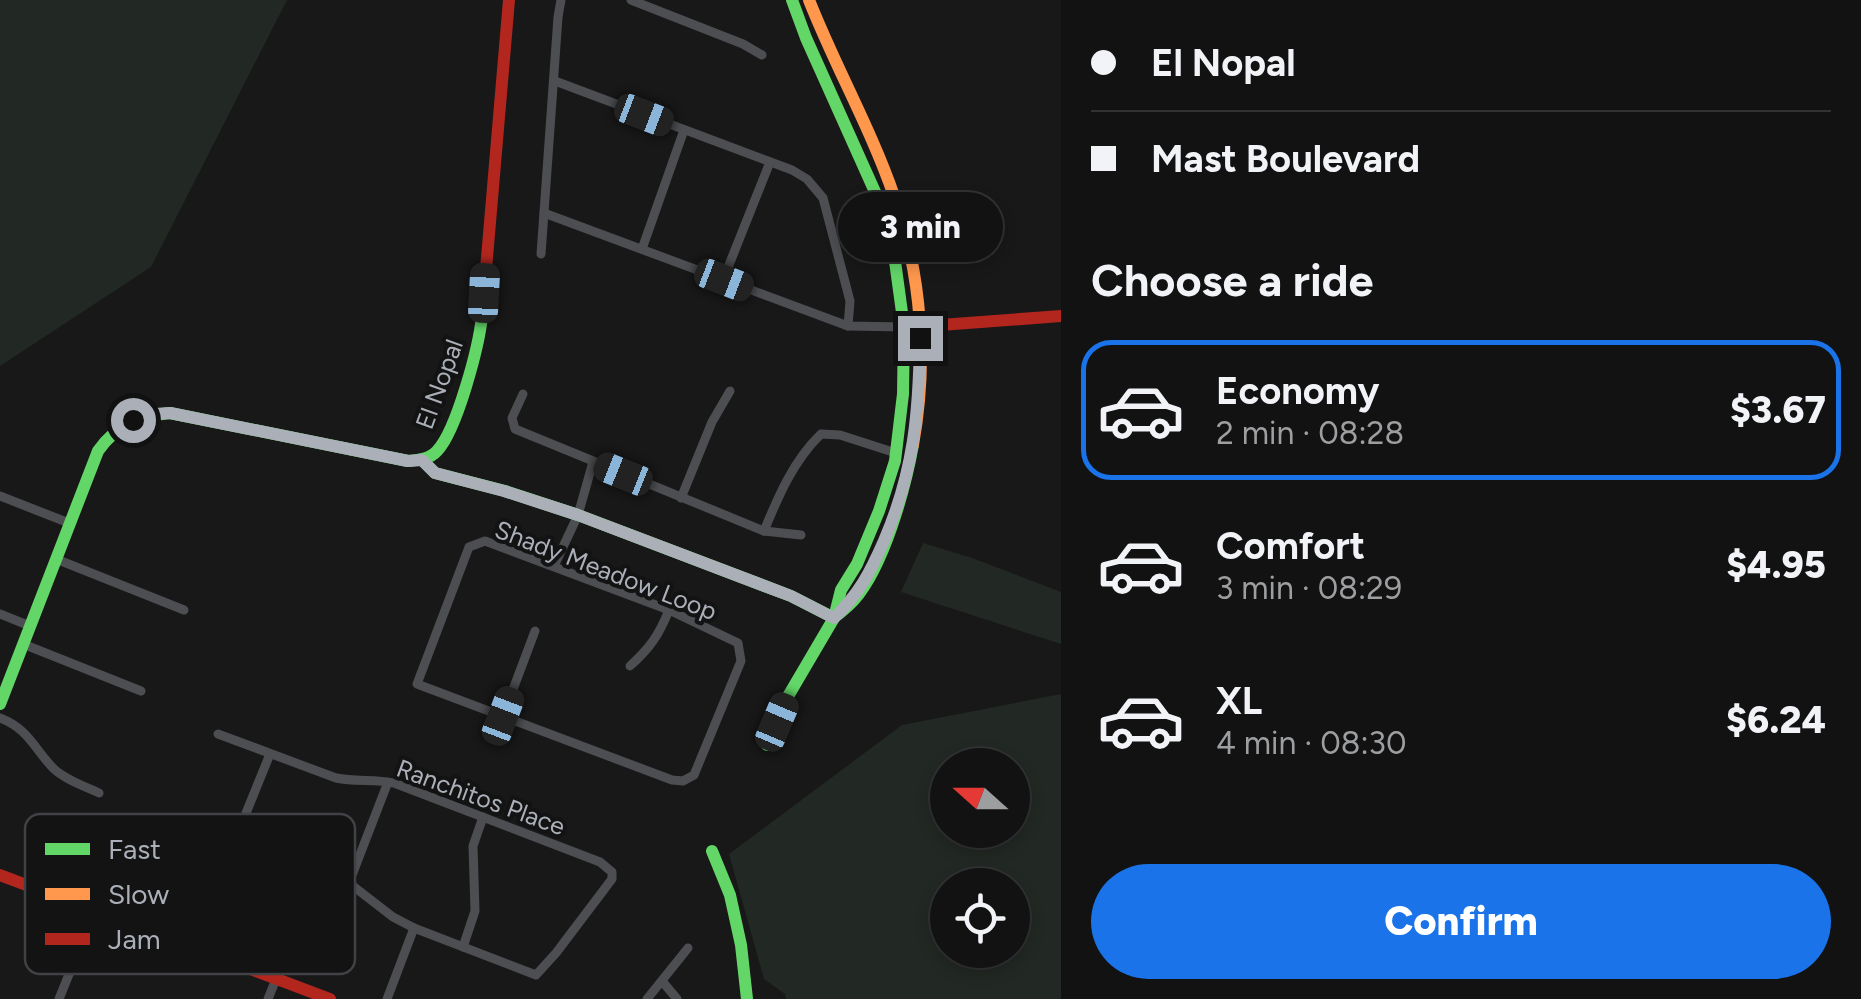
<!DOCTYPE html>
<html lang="en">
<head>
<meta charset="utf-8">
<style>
  body { margin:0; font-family:Figtree,sans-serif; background:#1f2021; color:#f1f3f6; height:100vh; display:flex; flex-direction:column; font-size:38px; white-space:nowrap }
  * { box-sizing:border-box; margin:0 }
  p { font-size:32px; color:#9c9ea0 }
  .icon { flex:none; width:55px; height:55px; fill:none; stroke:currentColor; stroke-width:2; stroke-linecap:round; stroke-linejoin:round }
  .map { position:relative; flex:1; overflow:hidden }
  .details { display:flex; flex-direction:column; background:#121213; width:800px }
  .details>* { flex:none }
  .guide { display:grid; align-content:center; height:220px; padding:0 30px; background:#121213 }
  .needle { width:65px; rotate:291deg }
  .tools { position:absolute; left:930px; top:748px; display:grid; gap:20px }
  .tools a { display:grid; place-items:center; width:100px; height:100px; border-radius:50%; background:#121213; box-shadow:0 5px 15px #0003,0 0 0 2px #313233; font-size:50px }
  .end { position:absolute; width:45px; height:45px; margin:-22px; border:12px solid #abafb8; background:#111; box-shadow:0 0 0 5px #111 }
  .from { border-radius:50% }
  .bubble { position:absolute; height:70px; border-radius:35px; background:#121213; box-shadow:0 5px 15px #0003,0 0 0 2px #313233; font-size:32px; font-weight:800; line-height:70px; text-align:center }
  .car { position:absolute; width:30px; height:60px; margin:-30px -15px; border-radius:12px; box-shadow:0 0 8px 2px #0007; background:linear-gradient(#222 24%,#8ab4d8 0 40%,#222 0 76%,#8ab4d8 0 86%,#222 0) }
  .guide b { display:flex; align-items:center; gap:35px; height:95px; font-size:38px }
  .guide b+b { border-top:2px solid #313233 }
  .guide i { width:25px; height:25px; background:#f1f3f6 }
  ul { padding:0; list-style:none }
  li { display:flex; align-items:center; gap:30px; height:140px; margin:0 20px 15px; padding:0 10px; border:5px solid transparent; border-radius:30px }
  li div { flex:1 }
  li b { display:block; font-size:38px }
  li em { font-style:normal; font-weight:800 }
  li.on { border-color:#1a73e8 }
  li>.icon { width:90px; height:90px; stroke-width:1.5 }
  h2 { padding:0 30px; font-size:45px; line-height:120px }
  .action { display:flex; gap:20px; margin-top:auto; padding:20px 30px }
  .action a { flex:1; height:115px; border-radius:60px; background:#1a73e8; color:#fff; font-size:40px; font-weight:800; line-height:115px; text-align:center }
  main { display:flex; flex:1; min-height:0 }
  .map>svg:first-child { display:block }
</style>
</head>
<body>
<main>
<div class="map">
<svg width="1061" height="999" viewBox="0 0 1061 999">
  <rect width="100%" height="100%" fill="#181819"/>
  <!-- green -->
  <g fill="#222823" fill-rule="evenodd">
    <path d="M0,0h287l-136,267 -151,99z"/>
    <path d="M923,543l49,15 89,34v52l-160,-52z"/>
    <path d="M1061,694v305h-275l-1,-5 -21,-15 -35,-125 173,-129zM1012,765v65h-64v-65zM1012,885v65h-64v-65z"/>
  </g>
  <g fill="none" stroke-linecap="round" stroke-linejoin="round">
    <!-- street -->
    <g stroke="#4d4e51" stroke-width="9">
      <path d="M631,0l112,44 19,11"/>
      <path d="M555,81l237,89 15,9 16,19 27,103 -2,25"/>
      <path d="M544,213l304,113 56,1"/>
      <path d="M642,249l42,-119"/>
      <path d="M541,254l17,-237 3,-17"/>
      <path d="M723,280l47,-118"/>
      <path d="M523,394l-11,24 3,11 249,102 37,4"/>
      <path d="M0,496l69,27"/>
      <path d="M681,498l31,-76 18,-31"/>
      <path d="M764,531c14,-34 29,-70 57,-97l19,1 56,18"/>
      <path d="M485,541l184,69 69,33 3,18 -47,114 -11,6 -11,-1 -255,-96 52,-137z"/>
      <path d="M56,559l128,51"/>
      <path d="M554,566l24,-51 15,-53"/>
      <path d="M0,614l30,12"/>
      <path d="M23,644l118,47"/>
      <path d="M630,666c20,-18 29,-31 39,-56"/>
      <path d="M503,716l32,-85"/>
      <path d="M0,718c29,11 34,31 54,51 12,11 30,17 45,24"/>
      <path d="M218,734l118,44c19,4 39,1 58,5l206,79 12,10v7l-56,74 -20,22 -122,-47 -21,-11 -44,-34 39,-101"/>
      <path d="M196,836l16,12 24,6"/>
      <path d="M463,947l12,-36 -2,-65 10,-29"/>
      <path d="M207,953l29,-80v-19l6,-31 28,-69"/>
      <path d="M662,981l15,18"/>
      <path d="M59,999l36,-89"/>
      <path d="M268,999l8,-20"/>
      <path d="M387,999l27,-71"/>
      <path d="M647,999l41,-51"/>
    </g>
    <!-- fast -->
    <g stroke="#63d668" stroke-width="12">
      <path d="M422,460l13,13 70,18 73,24 213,81 43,22"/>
      <path d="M836,616c6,-5 13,-10 18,-16 30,-34 51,-111 59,-155"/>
      <path d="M0,704l98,-253c18,-26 41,-35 72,-38l238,48c10,-1 22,-2 29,-10 20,-21 42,-105 45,-135"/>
      <path d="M767,745l20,-47 47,-80 7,-28 16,-26 22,-53 16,-50 8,-67 1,-67 -10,-73 -14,-51 -74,-165 -14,-38"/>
      <path d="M712,851l18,44 11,50 6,54"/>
    </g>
    <!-- slow -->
    <path stroke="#ff974d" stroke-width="12" d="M809,0c26,66 62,129 85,196 28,80 34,166 19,249"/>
    <!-- jam -->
    <g stroke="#b3261e" stroke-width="12">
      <path d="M482,316l27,-316"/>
      <path d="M914,327l147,-11"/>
      <path d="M0,875l330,124"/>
    </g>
  </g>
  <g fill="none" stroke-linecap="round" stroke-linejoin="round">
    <!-- route -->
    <path stroke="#abafb8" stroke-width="12" d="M133,420l22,-6 15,-1 238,48 14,-1 13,13 69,18 74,24 213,81 43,22c25,-24 36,-45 50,-77 30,-70 35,-128 36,-203"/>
  </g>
  <g text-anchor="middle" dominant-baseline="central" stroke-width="8" stroke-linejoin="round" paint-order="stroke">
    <!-- street labels -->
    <g font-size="25" fill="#abafb8" stroke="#131314">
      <text transform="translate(439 384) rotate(-70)">El Nopal</text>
      <text transform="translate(606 570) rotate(21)">Shady Meadow Loop</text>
      <text transform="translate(481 797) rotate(20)">Ranchitos Place</text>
    </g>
  </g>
  <!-- legend -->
  <rect x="25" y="814" width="330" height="160" rx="15" fill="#131314" stroke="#414245" stroke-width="2.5"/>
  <rect x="45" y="843" width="45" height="12" fill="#63d668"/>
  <rect x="45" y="888" width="45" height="12" fill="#ff974d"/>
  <rect x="45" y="933" width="45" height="12" fill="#b3261e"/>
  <g font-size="28" fill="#abafb8">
    <text x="108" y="859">Fast</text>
    <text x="108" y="904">Slow</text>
    <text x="108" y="949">Jam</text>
  </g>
</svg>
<div class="tools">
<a><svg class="needle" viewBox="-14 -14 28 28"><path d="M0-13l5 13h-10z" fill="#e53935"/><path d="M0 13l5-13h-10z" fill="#9c9ea0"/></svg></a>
<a><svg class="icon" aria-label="locate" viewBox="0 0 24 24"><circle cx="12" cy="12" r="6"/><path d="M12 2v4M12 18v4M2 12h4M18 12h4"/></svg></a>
</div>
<i class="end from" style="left:133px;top:420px"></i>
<i class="end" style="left:920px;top:338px"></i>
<div class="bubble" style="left:838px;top:192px;width:165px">3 min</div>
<i class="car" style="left:644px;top:115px;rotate:111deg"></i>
<i class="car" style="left:724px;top:280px;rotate:111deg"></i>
<i class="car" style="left:484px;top:293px;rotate:3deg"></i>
<i class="car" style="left:623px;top:474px;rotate:292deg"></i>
<i class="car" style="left:503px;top:716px;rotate:21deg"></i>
<i class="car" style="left:777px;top:722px;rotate:23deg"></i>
</div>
<section class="details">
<div class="guide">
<b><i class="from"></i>El Nopal</b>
<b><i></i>Mast Boulevard</b>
</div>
<h2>Choose a ride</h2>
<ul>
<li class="on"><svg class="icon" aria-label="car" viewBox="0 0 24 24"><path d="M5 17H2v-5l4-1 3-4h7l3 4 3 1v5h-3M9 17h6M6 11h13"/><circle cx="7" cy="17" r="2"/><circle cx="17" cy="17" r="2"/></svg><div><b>Economy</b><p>2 min · 08:28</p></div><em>$3.67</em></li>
<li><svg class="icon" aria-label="car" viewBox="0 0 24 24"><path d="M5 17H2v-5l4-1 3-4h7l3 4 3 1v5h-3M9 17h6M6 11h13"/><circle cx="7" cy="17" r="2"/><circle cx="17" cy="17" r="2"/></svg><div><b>Comfort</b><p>3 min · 08:29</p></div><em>$4.95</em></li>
<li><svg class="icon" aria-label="car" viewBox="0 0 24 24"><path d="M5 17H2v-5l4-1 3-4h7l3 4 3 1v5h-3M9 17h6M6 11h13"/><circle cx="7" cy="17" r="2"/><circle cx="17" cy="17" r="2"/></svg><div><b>XL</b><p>4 min · 08:30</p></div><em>$6.24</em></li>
</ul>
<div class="action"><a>Confirm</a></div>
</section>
</main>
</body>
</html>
